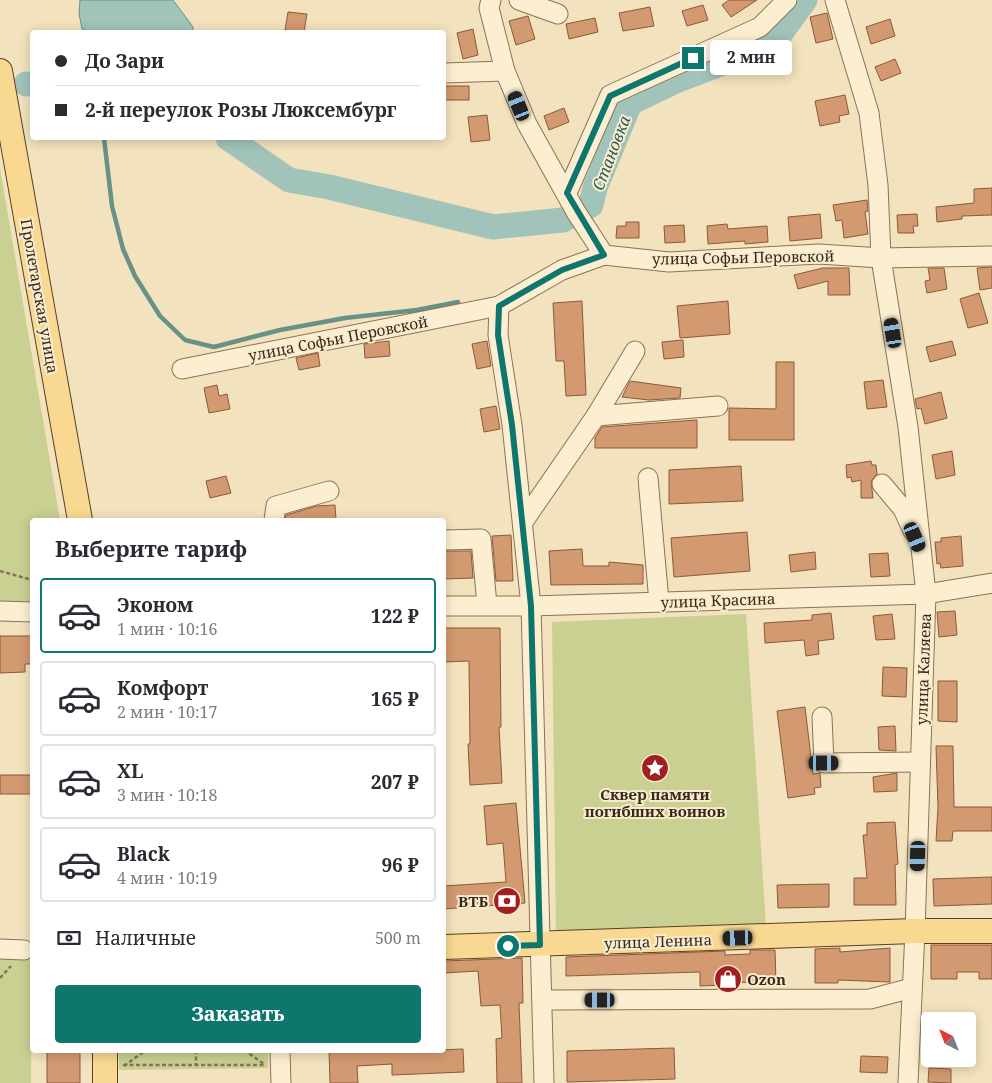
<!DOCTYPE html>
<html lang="ru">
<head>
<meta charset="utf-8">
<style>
  body { margin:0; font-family:"Noto Serif",serif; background:#f7f7f7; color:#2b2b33; height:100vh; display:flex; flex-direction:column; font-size:19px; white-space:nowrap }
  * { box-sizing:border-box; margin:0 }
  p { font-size:16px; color:#7c7c81 }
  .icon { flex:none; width:28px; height:28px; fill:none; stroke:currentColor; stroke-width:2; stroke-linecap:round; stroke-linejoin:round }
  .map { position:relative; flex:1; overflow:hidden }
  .details { position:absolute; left:30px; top:518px; width:416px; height:535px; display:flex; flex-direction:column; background:#fff; border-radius:5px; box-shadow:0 2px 12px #0003 }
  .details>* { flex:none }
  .hud { position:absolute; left:30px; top:30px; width:416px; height:110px; border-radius:5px; box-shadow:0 2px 12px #0003; display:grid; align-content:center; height:110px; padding:0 25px; background:#fff }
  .needle { width:32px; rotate:318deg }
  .buttons { position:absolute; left:921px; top:1012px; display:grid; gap:10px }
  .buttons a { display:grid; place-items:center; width:55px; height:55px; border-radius:5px; background:#fff; box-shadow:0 2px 12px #0003; font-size:25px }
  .end { position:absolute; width:22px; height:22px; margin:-11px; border:6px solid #0f766e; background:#fff; box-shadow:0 0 0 2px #fff }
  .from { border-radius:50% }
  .bubble { position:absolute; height:35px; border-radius:5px; background:#fff; box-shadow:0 2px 12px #0003; font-size:16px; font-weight:700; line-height:35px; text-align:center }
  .car { position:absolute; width:15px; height:30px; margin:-15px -8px; border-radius:6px; box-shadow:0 0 4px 1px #0007; background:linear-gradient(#222 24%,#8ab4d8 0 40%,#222 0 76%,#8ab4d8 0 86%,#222 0) }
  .hud b { display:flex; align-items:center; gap:18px; height:48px; font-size:19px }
  .hud b+b { border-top:1px solid #e1e1e2 }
  .hud i { width:12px; height:12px; background:#2b2b33 }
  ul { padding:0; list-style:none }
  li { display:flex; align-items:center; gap:15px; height:75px; margin:0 10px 8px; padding:0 15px; border:2px solid #e1e1e2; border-radius:5px }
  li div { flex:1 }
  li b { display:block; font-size:19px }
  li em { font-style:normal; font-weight:700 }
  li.current { border-color:#0f766e }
  li>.icon { width:45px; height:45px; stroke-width:1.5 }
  h2 { padding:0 25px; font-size:22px; line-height:60px }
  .pay { display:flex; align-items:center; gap:12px; height:55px; padding:0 25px; font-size:19px }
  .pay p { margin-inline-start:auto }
  .cta { display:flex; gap:10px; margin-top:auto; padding:10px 25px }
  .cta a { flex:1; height:58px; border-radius:5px; background:#0f766e; color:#fff; font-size:20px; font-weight:700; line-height:58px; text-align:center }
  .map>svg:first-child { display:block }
</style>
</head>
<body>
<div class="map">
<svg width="992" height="1083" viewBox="0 0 992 1083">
  <rect width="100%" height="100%" fill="#f2e2bd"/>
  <!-- green -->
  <g fill="#c9d091">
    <path d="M0,168l60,352h-28v91l-32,1z"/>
    <path d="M746,614l20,312 -210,6 -4,-310z"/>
    <path d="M0,943l32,6 -1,134h-31z"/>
    <path d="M119,1050h149v18l-149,2z"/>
  </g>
  <!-- water -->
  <path fill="#a1c3b9" stroke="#689187" d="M80,0h93l20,27v5h-101l-10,-3 -3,-15z"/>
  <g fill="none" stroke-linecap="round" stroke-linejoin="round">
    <!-- stream -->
    <path stroke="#689187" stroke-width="4.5" d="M104,138l8,68 11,43 12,27 25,40 25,24 29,7 66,-17 65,-12 72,-8 41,-8"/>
    <!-- river -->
    <g stroke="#a1c3b9" stroke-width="25">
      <path d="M26,84h6"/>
      <path d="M228,138l61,42 40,7 164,40 70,-7 28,-15 4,-17 35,-85 48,-23 95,-36 32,-44"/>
    </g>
  </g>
  <!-- building -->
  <g fill="#d39970" stroke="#8d5938">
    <path d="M729,0h28l-26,17 -9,-12z"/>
    <path d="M703,5l5,15 -21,6 -5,-15z"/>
    <path d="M650,7l4,19 -31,5 -4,-18z"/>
    <path d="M288,12l19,2 -3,18 -19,-2z"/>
    <path d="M827,13l6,26 -17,4 -6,-26z"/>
    <path d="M528,16l7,23 -19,6 -7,-24z"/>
    <path d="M595,18l3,14 -29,7 -3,-15z"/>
    <path d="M890,19l5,17 -24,8 -5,-17z"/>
    <path d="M473,29l5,26 -15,4 -6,-26z"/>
    <path d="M895,59l6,14 -20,8 -6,-14z"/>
    <rect x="444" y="86" width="25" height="14"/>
    <path d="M845,95l4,19 -10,2 1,6 -20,4 -5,-25z"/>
    <path d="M564,108l5,14 -20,8 -5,-14z"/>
    <path d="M487,115l3,25 -19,2 -3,-25z"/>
    <path d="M992,188v27l-30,1v3l-25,3 -1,-15 38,-4v-14z"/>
    <path d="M867,200l1,11 -3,1 3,22 -24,4 -2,-18 -6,1 -3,-16z"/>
    <path d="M820,214l2,24 -32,3 -2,-24z"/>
    <path d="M917,214l1,12h-5l1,7h-16l-1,-18z"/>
    <path d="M626,222h13v16h-23l1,-12h9z"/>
    <path d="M727,224l1,5 39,-3 1,16 -23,2v-3l-37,3 -1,-18z"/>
    <path d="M684,225l1,17 -20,1 -1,-17z"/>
    <path d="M992,267v21l-12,2 -3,-22z"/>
    <path d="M823,268h26l1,27h-22v-14l-30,8 -4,-14z"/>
    <path d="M928,268h16l3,21 -20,4 -2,-12 5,-1z"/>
    <path d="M979,293l9,30 -20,5 -8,-29z"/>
    <path d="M582,301l4,94 -20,1 -2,-35h-8l-3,-58z"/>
    <path d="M728,301l2,33 -50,4 -3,-32z"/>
    <path d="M683,340l1,17 -20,2 -2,-17z"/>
    <path d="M389,341l1,15 -25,2 -1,-14z"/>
    <path d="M487,341l4,25 -14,3 -5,-25z"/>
    <path d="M952,341l4,14 -26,7 -4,-15z"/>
    <path d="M318,353l2,13 -21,4 -3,-12z"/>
    <path d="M776,362h18v78h-65v-32l47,1z"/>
    <path d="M883,380l4,27 -20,2 -3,-27z"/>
    <path d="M630,381l51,7 -1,10 -31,2 -27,-3z"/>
    <path d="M217,385l2,11 8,-2 3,15 -21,4 -5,-25z"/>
    <path d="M941,392l6,26 -22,6 -4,-16 -4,1 -2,-10z"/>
    <path d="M496,406l4,23 -16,3 -4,-23z"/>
    <path d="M697,420v28h-102v-10l7,-11z"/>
    <path d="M952,451l3,24 -19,4 -4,-24z"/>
    <path d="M871,461l1,4h4l1,9 -6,7 2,17h-12v-18l-9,2 -1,-5 -4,1 -1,-13z"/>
    <path d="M741,466l2,35 -74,3v-34z"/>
    <path d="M226,476l5,17 -21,5 -4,-17z"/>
    <path d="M335,505l1,15h-51l1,-5 31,-9z"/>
    <path d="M747,532l3,39 -76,6 -3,-39z"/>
    <path d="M511,535l2,46h-17l-4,-45z"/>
    <path d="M961,536l2,30 -22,2 -1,-5 -3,1 -2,-22h6v-4z"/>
    <path d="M582,549l1,17h26v-4l34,3v19l-92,1 -2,-34z"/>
    <path d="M444,551h27l2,27 -29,1z"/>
    <path d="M815,552l1,17 -25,3 -2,-17z"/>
    <path d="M888,553l2,23 -19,1 -2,-23z"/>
    <path d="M955,611l2,24 -18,2 -2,-25z"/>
    <path d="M831,613l3,26 -16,2 1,13 -13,2 -2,-16 -39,3 -1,-20 48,-3v-5z"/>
    <path d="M892,614l3,25 -19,1 -3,-24z"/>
    <path d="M444,628h56l1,99h-2l3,56 -32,2 -2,-41h2l-1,-83 -25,1z"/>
    <path d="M0,636h32v28h-7v8l-25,1z"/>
    <path d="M883,667l24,1 -1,29 -24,-1z"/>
    <path d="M938,681h19v41l-19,-1z"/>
    <path d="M805,707l8,67 7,-1 1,14 -7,1 1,6 -27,4 -11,-87z"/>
    <path d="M895,726l1,25 -17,-1 -1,-23z"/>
    <path d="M936,746h17l1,61h38v24h-39l-1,10h-16l2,-34z"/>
    <path d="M897,773v18l-23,1 -1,-15z"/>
    <rect x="0" y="775" width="32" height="19"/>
    <path d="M516,803l9,100 -81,6v-23l62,-4 -3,-39 -16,2 -3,-39z"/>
    <path d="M895,822l3,42 -3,1 1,40h-42v-27h13l-4,-43h4v-12z"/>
    <path d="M992,877v27l-58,2 -1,-27z"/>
    <path d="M829,884v23l-51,1 -1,-23z"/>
    <path d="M931,945h61v34h-13v-7h-22v7h-26z"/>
    <path d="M840,948v4l50,-4v34l-52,-2v3h-23v-34z"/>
    <path d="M750,950h25l1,33 -51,-1v3l-25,1v-14l-134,4v-19l159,-6v4l25,-1z"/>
    <path d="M522,958l1,45h-4l3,80h-25l-1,-44 6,-1 -2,-33 -19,1 -3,-35 -34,2v-12z"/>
    <path d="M674,1048l1,31 -108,3v-31z"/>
    <path d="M463,1049l1,23 -72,3v-11l-35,2 1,17h-28l-1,-33 57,2z"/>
    <rect x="47" y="1050" width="33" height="33"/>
    <path d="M861,1056l27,1 -1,16 -27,-1z"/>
    <path d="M929,1068l22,1v14l-23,-1z"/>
  </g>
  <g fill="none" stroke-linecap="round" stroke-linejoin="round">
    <!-- minor casing -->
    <g stroke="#8b7255" stroke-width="21">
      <g id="minor">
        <path d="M491,0l-2,8 16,63 22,53 49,88 28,43"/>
        <path d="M519,0l39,14"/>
        <path d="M835,0l34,113 9,72 3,73 27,169 18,167 -11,337 -7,152"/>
        <path d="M444,73l61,-2"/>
        <path d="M567,193l43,-98 150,-68 27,-27"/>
        <path d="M499,306l-1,29 14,90 19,181 13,477"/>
        <path d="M182,369l317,-63 63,-36 42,-15 65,7 150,-8 62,4 111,-2"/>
        <path d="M596,416l39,-65"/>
        <path d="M648,478l11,124"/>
        <path d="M882,484l21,25 10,22"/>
        <path d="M274,520l2,-14 53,-15"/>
        <path d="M523,522l73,-106 122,-10"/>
        <path d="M444,540l37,-1 6,66"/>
        <path d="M444,606h87l395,-12 66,-11"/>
        <path d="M0,611l32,1"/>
        <path d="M822,717l2,46 96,-1"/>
        <path d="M0,949l24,1"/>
        <path d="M542,1000l328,-1 42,-11"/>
        <path d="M280,1050l1,33"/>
      </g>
    </g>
    <!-- major casing -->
    <g stroke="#583f2a" stroke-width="26">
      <g id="major">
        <path d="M0,71l80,449"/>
        <path d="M444,947l471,-16h77"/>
        <path d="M105,1050v33"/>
      </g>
    </g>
    <!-- path -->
    <g stroke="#8b7255" stroke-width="2.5" stroke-dasharray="4 2.5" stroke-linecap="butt">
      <path d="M0,571l32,9"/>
      <path d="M0,978l11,-12"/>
      <path d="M196,1050v16"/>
      <path d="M244,1050l20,14"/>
      <path d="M123,1065h141"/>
      <path d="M124,1066l22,-16"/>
    </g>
    <!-- minor -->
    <use href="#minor" stroke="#fcefd1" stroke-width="19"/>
    <!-- major -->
    <use href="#major" stroke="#f9d891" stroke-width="24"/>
  </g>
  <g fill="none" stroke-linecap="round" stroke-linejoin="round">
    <!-- route -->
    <path stroke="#0f766e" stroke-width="6" d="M508,946l32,-1 -9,-339 -19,-181 -14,-90 1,-29 63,-36 42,-15 -37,-62 43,-97 83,-38"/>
  </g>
  <!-- icons -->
  <defs>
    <g id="sight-disc" transform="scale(1.4375)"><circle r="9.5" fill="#a01f21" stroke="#f8ecce"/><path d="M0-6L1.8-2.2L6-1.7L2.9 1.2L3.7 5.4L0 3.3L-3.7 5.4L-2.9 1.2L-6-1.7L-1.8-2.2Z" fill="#fff"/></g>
    <g id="bank-disc" transform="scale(1.4375)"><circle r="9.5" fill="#a01f21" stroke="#f8ecce"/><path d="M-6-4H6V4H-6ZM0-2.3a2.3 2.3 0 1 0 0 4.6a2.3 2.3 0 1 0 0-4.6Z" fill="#fff"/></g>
    <g id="shop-disc" transform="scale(1.4375)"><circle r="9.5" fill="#a01f21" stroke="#f8ecce"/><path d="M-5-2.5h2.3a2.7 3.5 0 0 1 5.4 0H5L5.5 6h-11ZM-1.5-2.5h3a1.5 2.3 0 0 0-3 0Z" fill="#fff"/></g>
  </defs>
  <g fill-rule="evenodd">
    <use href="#sight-disc" x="655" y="768"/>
    <use href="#bank-disc" x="507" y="901"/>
    <use href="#shop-disc" x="728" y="979"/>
  </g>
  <g text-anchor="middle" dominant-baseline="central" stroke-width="4" stroke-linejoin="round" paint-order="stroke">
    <!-- street labels -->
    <g font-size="15" fill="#39291b" stroke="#f8ecce">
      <text transform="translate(743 257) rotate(-1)">улица Софьи Перовской</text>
      <text transform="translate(40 296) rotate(80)">Пролетарская улица</text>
      <text transform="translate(338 338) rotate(-11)">улица Софьи Перовской</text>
      <text transform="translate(718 600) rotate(-2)">улица Красина</text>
      <text transform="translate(923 669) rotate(-88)">улица Каляева</text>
      <text transform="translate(658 941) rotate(-2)">улица Ленина</text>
    </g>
    <!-- poi labels -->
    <g font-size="15" font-weight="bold" fill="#39291b" stroke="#f8ecce">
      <text x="655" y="794">Сквер памяти<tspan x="655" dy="17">погибших воинов</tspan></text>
      <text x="488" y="901" text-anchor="end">ВТБ</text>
      <text x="747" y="979" text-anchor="start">Ozon</text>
    </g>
    <!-- water labels -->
    <g font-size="16" font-style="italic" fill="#295a57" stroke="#f8ecce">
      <text transform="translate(611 153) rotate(-69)">Становка</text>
    </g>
  </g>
</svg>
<div class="buttons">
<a><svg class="needle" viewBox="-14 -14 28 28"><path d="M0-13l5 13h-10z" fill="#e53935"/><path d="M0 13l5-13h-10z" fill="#7c7c81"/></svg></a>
</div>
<i class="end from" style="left:508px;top:946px"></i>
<i class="end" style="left:693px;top:58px"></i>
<div class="bubble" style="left:710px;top:40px;width:82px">2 мин</div>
<i class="car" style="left:519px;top:106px;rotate:338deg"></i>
<i class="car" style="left:893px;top:333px;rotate:351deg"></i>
<i class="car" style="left:915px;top:537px;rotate:157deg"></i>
<i class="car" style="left:824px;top:763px;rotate:90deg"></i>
<i class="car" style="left:918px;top:856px;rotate:182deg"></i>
<i class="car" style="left:738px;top:938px;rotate:268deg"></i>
<i class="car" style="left:600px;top:1000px;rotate:270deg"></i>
<div class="hud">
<b><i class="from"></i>До Зари</b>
<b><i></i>2-й переулок Розы Люксембург</b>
</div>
<section class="details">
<h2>Выберите тариф</h2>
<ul>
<li class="current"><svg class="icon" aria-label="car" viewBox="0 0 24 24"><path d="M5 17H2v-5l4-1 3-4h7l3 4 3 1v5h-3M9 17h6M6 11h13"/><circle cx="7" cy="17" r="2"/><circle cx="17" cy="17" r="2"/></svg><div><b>Эконом</b><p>1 мин · 10:16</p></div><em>122 ₽</em></li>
<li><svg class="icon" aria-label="car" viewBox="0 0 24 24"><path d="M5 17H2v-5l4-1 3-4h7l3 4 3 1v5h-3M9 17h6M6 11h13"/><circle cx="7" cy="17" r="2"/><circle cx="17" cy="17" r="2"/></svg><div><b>Комфорт</b><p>2 мин · 10:17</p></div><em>165 ₽</em></li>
<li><svg class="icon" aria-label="car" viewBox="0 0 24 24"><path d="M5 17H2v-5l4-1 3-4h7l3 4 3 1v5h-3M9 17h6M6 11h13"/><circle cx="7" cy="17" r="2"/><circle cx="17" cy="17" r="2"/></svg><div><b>XL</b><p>3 мин · 10:18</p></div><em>207 ₽</em></li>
<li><svg class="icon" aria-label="car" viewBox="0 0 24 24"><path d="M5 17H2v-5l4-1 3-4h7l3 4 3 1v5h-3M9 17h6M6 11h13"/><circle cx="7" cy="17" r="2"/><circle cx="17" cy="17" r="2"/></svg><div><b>Black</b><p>4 мин · 10:19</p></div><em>96 ₽</em></li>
</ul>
<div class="pay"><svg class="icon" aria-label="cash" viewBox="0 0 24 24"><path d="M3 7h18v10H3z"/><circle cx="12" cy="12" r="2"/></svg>Наличные<p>500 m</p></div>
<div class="cta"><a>Заказать</a></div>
</section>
</div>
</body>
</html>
